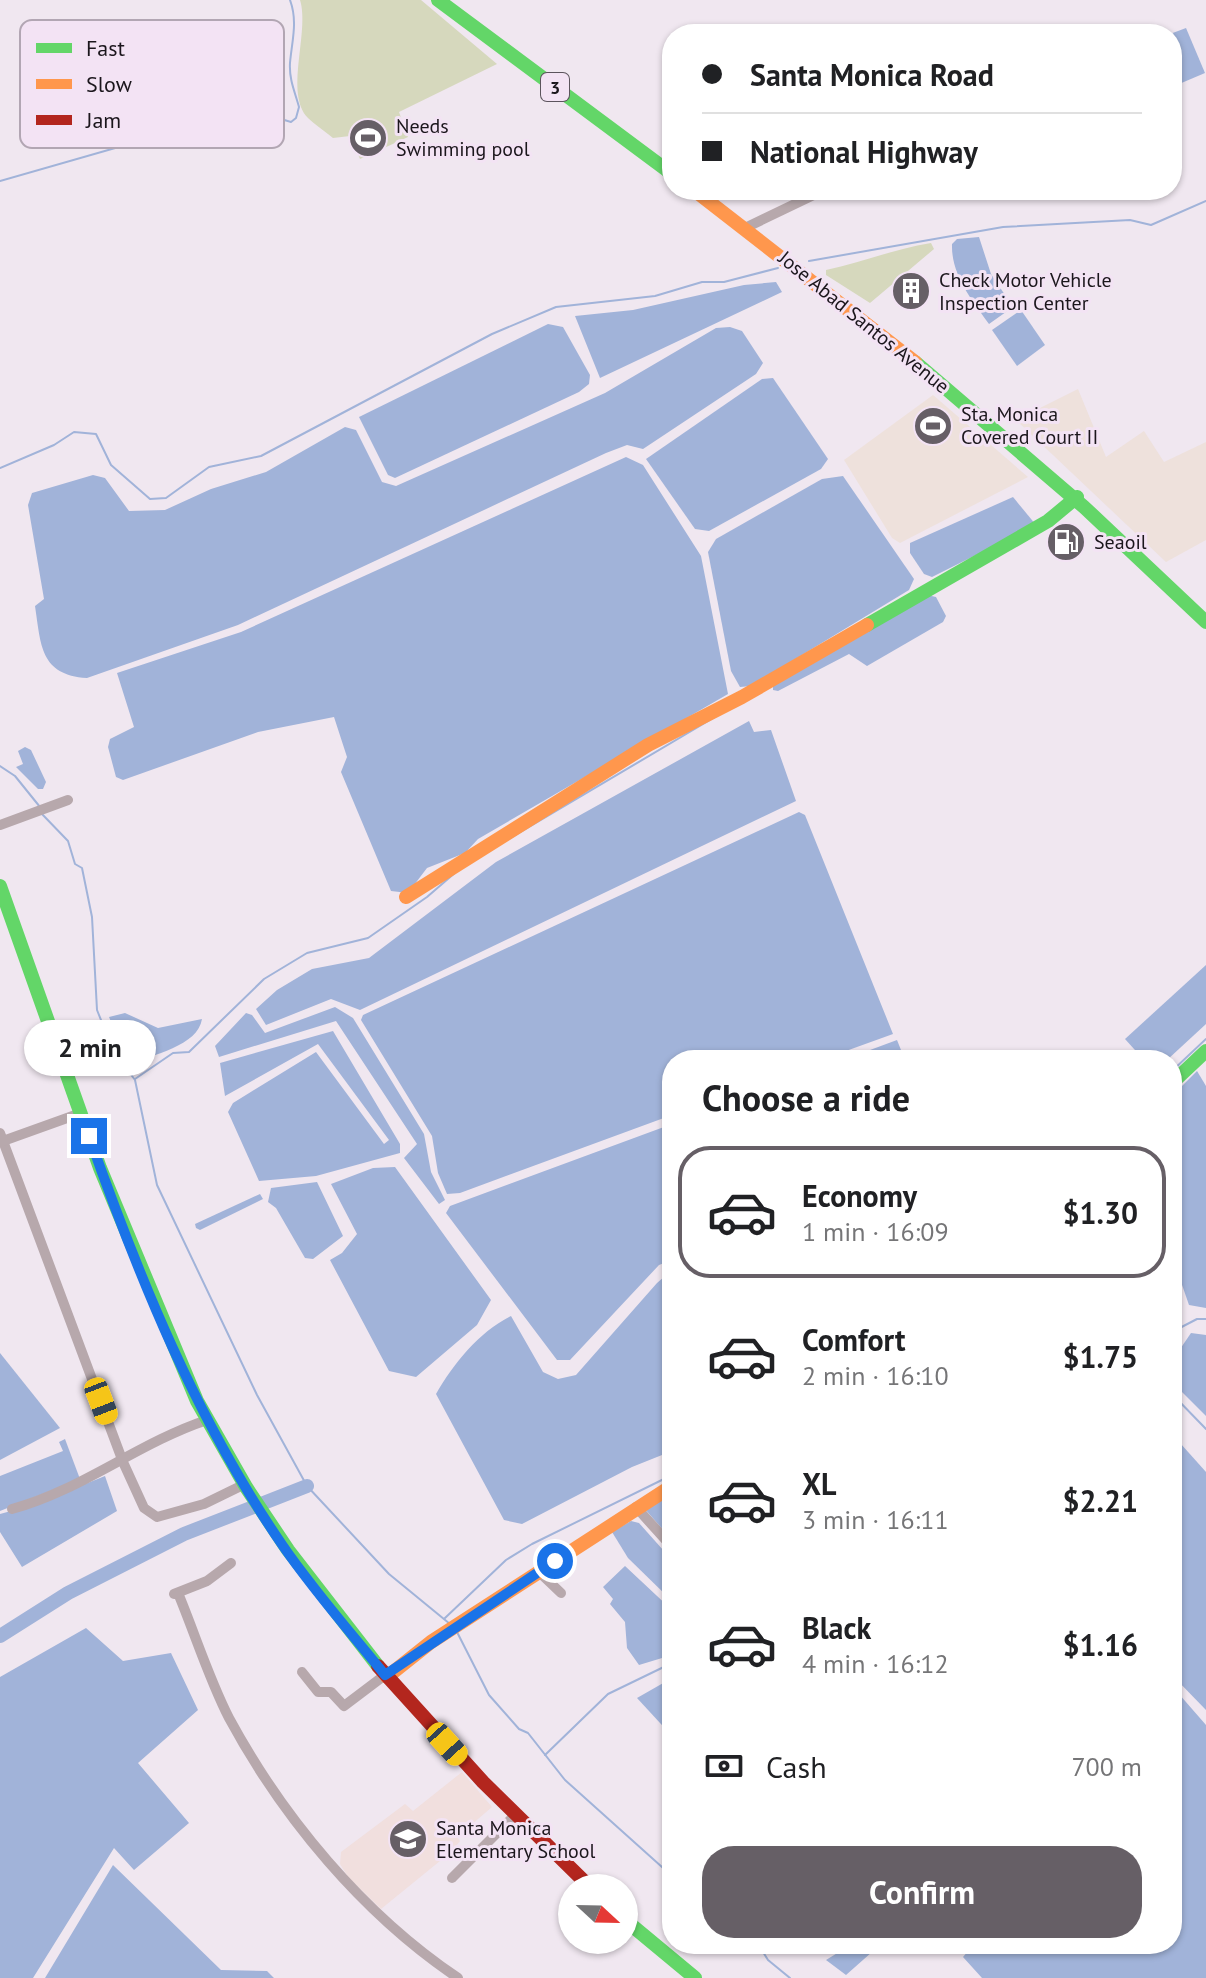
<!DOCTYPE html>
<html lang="en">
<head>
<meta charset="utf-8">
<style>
  body { margin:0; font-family:"PT Sans",sans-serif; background:#f6f6f6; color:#202124; height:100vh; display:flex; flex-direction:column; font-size:30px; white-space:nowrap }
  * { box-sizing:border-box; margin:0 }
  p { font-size:26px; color:#757577 }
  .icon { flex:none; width:44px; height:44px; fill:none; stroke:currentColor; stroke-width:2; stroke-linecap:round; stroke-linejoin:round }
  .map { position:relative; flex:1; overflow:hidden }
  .sheet { position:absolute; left:662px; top:1050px; width:520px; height:904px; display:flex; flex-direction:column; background:#fff; border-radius:32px; box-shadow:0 2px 6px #0004 }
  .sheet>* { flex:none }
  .top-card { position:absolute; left:662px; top:24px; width:520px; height:176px; border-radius:32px; box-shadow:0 2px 6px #0004; display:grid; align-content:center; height:176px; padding:0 40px; background:#fff }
  .needle { width:52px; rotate:112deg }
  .controls { position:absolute; left:558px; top:1874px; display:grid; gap:16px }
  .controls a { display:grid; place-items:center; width:80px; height:80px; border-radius:50%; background:#fff; box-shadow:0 2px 6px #0004; font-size:40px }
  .end { position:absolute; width:36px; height:36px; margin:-18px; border:10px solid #1a73e8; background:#fff; box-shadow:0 0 0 4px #fff }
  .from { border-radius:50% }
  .bubble { position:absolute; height:56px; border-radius:28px; background:#fff; box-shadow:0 2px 6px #0004; font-size:26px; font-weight:800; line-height:56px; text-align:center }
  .car { position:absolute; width:24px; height:48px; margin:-24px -12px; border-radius:10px; box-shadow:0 0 6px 2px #0007; background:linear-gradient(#f5c518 24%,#345 0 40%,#f5c518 0 76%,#345 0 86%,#f5c518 0) }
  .top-card b { display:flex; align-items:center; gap:28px; height:76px; font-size:30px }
  .top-card b+b { border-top:2px solid #e0e0e0 }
  .top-card i { width:20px; height:20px; background:#202124 }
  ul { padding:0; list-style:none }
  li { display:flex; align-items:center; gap:24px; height:132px; margin:0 16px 12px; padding:0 24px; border:4px solid transparent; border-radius:32px }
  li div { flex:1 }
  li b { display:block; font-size:30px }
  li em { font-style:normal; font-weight:800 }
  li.on { border-color:#665f66 }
  li>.icon { width:72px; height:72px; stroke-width:1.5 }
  h2 { padding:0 40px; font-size:36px; line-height:96px }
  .pay { display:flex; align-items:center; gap:20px; height:88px; padding:0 40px; font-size:30px }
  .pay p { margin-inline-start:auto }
  .primary-button { display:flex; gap:16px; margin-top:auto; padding:16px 40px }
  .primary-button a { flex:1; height:92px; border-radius:32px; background:#665f66; color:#fff; font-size:32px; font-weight:800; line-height:92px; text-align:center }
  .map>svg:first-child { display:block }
</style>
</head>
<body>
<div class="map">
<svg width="1206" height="1978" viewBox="0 0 1206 1978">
  <rect width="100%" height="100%" fill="#f0e7f0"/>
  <!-- industrial -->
  <g fill="#eee1dc">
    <path d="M1078,389l28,68 38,-26 20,31 42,-20v98l-40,22 -150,-142z"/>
    <path d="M933,395l95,82 -128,66 -8,-5 -48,-78z"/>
  </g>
  <!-- education -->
  <path fill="#f1dfde" d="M462,1772l30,35 -35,30 3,4 -9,11 -70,57 -33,-32 -8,-13 1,-12 64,-48 8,7z"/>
  <!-- green -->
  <g fill="#d6d8bd">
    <path d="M300,0h121l76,64 -98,48 9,25 -48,22 -10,-23 -17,2c-8,-7 -18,-13 -25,-20 -24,-25 2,-86 -8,-118z"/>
    <path d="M931,243l3,6 -64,54 -44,-28v-5c36,-8 69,-21 105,-27z"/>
  </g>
  <!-- water -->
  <g fill="#a1b3d9">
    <path d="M1186,28l19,45 -33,14 -2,-53z"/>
    <path d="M979,237l12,37 22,33 -24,17c-17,-24 -38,-49 -37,-80l5,-5z"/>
    <path d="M776,282l6,10 -182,86 -25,-62 58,-6 111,-25z"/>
    <path d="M1021,310l24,35 -28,21 -25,-36z"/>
    <path d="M548,324l15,3 27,48 -1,9 -10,8 -184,86 -7,-3 -29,-58z"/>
    <path d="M730,327l12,4 21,32 -7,11 -113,75 -16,-4 -21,8 -368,172 -151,53c-47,-3 -46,-33 -52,-72l9,-7 -16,-94 4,-12 61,-18 12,3 24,33 36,-1 46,-21 55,-17 79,-45 11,3 26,52 14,4 209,-93 111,-65z"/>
    <path d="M773,378l55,81 -7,10 -112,62 -14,-2 -49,-70 116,-80z"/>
    <path d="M626,457l17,8 58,91 27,138 -250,145 -13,14 -38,15 -19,25 -17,-2 -50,-119 6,-15 -13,-40 -76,15 -135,48 -7,-3 -8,-30 2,-8 24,-12 -17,-54 124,-41z"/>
    <path d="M843,476l71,103 -5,11 -158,96 -11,1 -9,-16 -23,-119 8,-13 106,-60z"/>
    <path d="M1013,497l23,28 -104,52 -8,-3 -14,-21v-10z"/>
    <path d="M927,595l9,2 10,19 -3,6 -76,44 -18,-12 -71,37 -5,-1v-6z"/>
    <path d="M749,721l5,11 17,-2 25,71 -436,209 -29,-11 -65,26 -10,-16 21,-19 35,-21 57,-11 127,-96z"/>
    <path d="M25,747l6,3 15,32 -3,7h-5l-22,-22 7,-3 -5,-13z"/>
    <path d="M799,812l6,3 88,219 -72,26h-149v55l-212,78 -13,1 -9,-21 -6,-37 -71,-116 2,-5z"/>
    <path d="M1206,965v59l-39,36h-23l-19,-21z"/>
    <path d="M335,1007l18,11 71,116 7,38 14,28 -6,4 -35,-46 13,-14 -81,-123 -117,36 -4,-11 31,-33 6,2 13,18z"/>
    <path d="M125,1013l33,15 44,-9c-4,27 -50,36 -73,45l-20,-47z"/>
    <path d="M333,1031l67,113v9l-84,23 -57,5 -31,-69 5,-9 83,-51 68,92 5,-4 -71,-96 -93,52 -5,-33z"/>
    <path d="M897,1040l8,20h-62z"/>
    <path d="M1197,1071l9,15v222l-17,-3 -17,-49v-160z"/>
    <path d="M672,1124v136l-13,5 -89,95h-13l-111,-147 4,-7z"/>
    <path d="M395,1167l96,133 -14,25 -61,52 -27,-6 -59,-111 12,-7 15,-19 -26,-50 42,-16z"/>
    <path d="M317,1182l26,54 -30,23 -8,-1 -29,-50 -8,-6 3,-14z"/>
    <path d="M260,1194l3,5 -63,31 -4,-2 -1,-4z"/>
    <path d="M672,1270v181l-40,16 -110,57 -18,-4 -68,-126c18,-31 43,-62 75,-78l32,56 15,7 18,-4 81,-92z"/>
    <path d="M1191,1333l15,2v81l-32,-32v-26z"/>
    <path d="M0,1353l60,75 -60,32z"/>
    <path d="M1172,1434l34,38v238l-34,-35z"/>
    <path d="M65,1439l15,40 -80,32v-35l63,-25 -4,-9z"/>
    <path d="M105,1476l12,35 -95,56 -22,-35v-18l33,-9z"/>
    <path d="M666,1495l6,2v43l-28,-32z"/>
    <path d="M631,1521l8,2 33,37v41l-44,-43 -16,-26z"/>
    <path d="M625,1566l47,44v45l-33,10 -12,-17 -2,-26 -15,-18 3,-5 -10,-12z"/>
    <path d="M86,1628l37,33 48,-8 27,57 -60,53 51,60 -55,47 -20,-22 -81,130h-33v-301z"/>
    <path d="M672,1678v58l-35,-38z"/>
    <path d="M1172,1686l34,39v253h-224l-19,-21 11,-13h198z"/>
    <path d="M113,1865l108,105 46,1 7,7h-229z"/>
    <path d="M852,1944h42l-22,8 -26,23 -20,-15z"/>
  </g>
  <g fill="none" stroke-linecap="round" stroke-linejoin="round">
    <!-- stream -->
    <g stroke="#a1b3d9" stroke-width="2">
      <path d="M0,181l192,-55 39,-17h17l43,13 5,-4 3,-11c-4,-15 -10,-27 -9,-44 2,-23 8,-41 0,-63"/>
      <path d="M809,261l194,-34 127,-7 21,5 55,-24"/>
      <path d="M0,468l54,-23 20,-13 22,2 15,31 39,34 16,-1 43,-31 52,-11 231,-122 64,-27 99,-11 47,-14h22l54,-14"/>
      <path d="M0,766l15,10 25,31"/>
      <path d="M41,813l27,28 7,23 7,4 10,49 5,93 16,40 22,30 22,105 100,210 50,91 82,88 61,50"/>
      <path d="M505,841l215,-127"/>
      <path d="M1172,1071l34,-32"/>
      <path d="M135,1079l38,-26 16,-1 75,-73 43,-26 61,-15 59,-41 29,-25"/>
      <path d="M1172,1332l25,-13h9"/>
      <path d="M1172,1394l34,35"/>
      <path d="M445,1618l61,-58 26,-16 140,-69"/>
      <path d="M457,1632l32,63 30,34 9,4 37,47 107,96"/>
      <path d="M545,1755l63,-61 64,-31"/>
      <path d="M758,1944l10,16 22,18"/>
    </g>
    <!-- river -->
    <path stroke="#a1b3d9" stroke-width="14" d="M0,1636l68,-43 116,-59 123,-48"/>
    <!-- street -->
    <g stroke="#b7a8ac" stroke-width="10">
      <path d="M745,228l79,-38"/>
      <path d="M0,825l68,-25"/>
      <path d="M0,1133l123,329 21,46 13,9 47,-13 41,-20"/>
      <path d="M3,1141l78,-28"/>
      <path d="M636,1507l36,40"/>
      <path d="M12,1509c70,-19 126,-66 195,-89"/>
      <path d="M539,1572l22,21"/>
      <path d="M178,1593c17,41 31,86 51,125 54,100 134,196 229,260"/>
      <path d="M174,1594l33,-13 24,-18"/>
      <path d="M302,1672l16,20h13l13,14 41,-31"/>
      <path d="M452,1878l62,-62"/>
    </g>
    <!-- fast -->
    <g stroke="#63d668" stroke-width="14">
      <path d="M438,0l234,174"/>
      <path d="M915,362l169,145 122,115"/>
      <path d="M867,625l181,-104 29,-24"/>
      <path d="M0,886l100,282 97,233 49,86 42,63 90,116"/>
      <path d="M1172,1083l34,-32"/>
      <path d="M624,1919l71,59"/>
    </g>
    <!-- slow -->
    <g stroke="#ff974d" stroke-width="14">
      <path d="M694,190l221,172"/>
      <path d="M406,897l242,-152 94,-48 125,-72"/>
      <path d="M387,1677l44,-35 241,-156"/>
    </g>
    <!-- jam -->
    <path stroke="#b3261e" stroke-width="14" d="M378,1666l105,116 108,106"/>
  </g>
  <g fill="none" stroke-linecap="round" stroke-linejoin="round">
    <!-- route -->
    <path stroke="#1a73e8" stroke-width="10" d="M89,1136c50,142 108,285 194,410 31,45 68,87 102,129l170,-114"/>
  </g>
  <!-- icons -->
  <defs>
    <g id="stadium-disc" transform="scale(2)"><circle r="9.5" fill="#665f66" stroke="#f3e3f4"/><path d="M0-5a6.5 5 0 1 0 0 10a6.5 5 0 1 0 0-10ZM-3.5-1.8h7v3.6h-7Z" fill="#fff"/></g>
    <g id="building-disc" transform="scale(2)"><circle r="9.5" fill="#665f66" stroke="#f3e3f4"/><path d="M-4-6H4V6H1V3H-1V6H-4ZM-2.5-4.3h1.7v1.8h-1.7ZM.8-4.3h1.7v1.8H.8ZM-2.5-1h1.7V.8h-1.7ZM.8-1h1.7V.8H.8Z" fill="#fff"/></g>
    <g id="fuel-disc" transform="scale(2)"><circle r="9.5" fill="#665f66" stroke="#f3e3f4"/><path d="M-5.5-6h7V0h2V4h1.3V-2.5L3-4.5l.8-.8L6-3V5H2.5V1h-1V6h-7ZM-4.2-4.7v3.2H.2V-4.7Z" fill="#fff"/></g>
    <g id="school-disc" transform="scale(2)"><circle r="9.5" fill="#665f66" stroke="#f3e3f4"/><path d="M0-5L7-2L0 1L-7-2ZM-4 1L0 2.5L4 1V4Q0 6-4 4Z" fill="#fff"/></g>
  </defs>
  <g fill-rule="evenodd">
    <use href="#stadium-disc" x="368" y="138"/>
    <use href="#building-disc" x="911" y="291"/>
    <use href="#stadium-disc" x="933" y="426"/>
    <use href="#fuel-disc" x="1066" y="542"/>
    <use href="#school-disc" x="408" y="1839"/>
  </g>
  <g text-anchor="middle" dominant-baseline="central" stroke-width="6" stroke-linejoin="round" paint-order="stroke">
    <!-- shield labels -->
    <rect fill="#f3e3f4" stroke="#5c545d" stroke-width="2" x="541" y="73" width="28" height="28" rx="6"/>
    <g font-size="18" font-weight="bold" fill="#1b161c">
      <text x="555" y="87">3</text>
    </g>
    <!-- poi labels -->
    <g font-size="20" fill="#1b161c" stroke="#f3e3f4" text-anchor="start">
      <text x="396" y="126">Needs<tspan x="396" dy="23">Swimming pool</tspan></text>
      <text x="939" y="280">Check Motor Vehicle<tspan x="939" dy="23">Inspection Center</tspan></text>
      <text x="961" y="414">Sta. Monica<tspan x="961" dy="23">Covered Court II</tspan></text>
      <text x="1094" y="542">Seaoil</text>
      <text x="436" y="1828">Santa Monica<tspan x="436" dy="23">Elementary School</tspan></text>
    </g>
    <!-- street labels -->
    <g font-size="20" fill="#1b161c" stroke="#f3e3f4">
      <text transform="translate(864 322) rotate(39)">Jose Abad Santos Avenue</text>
    </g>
  </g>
  <!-- legend -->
  <rect x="20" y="20" width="264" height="128" rx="12" fill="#f3e3f4" stroke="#b2a6b3" stroke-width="2"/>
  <rect x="36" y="43" width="36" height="10" fill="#63d668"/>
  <rect x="36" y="79" width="36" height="10" fill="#ff974d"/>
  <rect x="36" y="115" width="36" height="10" fill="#b3261e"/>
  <g font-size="22" fill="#1b161c">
    <text x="86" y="56">Fast</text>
    <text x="86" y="92">Slow</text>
    <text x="86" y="128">Jam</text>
  </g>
</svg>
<div class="controls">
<a><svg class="needle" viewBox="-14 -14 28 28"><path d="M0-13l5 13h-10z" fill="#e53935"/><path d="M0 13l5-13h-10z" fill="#757577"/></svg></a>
</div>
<i class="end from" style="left:555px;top:1561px"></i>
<i class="end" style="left:89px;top:1136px"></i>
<div class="bubble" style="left:24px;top:1020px;width:132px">2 min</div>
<i class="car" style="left:101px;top:1401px;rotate:159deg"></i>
<i class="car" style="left:447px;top:1744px;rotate:138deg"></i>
<div class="top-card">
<b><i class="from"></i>Santa Monica Road</b>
<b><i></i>National Highway</b>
</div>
<section class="sheet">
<h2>Choose a ride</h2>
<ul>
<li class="on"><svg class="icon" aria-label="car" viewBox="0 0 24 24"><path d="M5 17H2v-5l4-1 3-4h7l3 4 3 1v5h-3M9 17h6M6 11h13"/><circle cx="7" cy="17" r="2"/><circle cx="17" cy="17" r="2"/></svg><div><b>Economy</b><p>1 min · 16:09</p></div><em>$1.30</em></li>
<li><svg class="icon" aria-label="car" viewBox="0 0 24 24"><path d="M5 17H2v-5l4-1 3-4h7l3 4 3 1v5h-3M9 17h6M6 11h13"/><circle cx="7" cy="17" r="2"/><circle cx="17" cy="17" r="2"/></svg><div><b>Comfort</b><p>2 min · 16:10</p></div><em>$1.75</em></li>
<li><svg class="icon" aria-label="car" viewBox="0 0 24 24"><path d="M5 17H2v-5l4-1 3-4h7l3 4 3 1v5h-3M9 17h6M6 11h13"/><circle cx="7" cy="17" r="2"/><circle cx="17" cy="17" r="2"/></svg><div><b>XL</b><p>3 min · 16:11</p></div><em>$2.21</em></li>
<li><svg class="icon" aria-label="car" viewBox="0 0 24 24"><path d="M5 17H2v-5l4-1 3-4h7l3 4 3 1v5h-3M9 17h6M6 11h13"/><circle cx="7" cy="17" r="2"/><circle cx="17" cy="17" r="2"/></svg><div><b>Black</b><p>4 min · 16:12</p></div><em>$1.16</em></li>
</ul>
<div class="pay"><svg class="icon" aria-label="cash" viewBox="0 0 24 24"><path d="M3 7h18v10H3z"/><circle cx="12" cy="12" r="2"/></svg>Cash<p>700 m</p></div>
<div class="primary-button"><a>Confirm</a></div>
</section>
</div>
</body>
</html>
